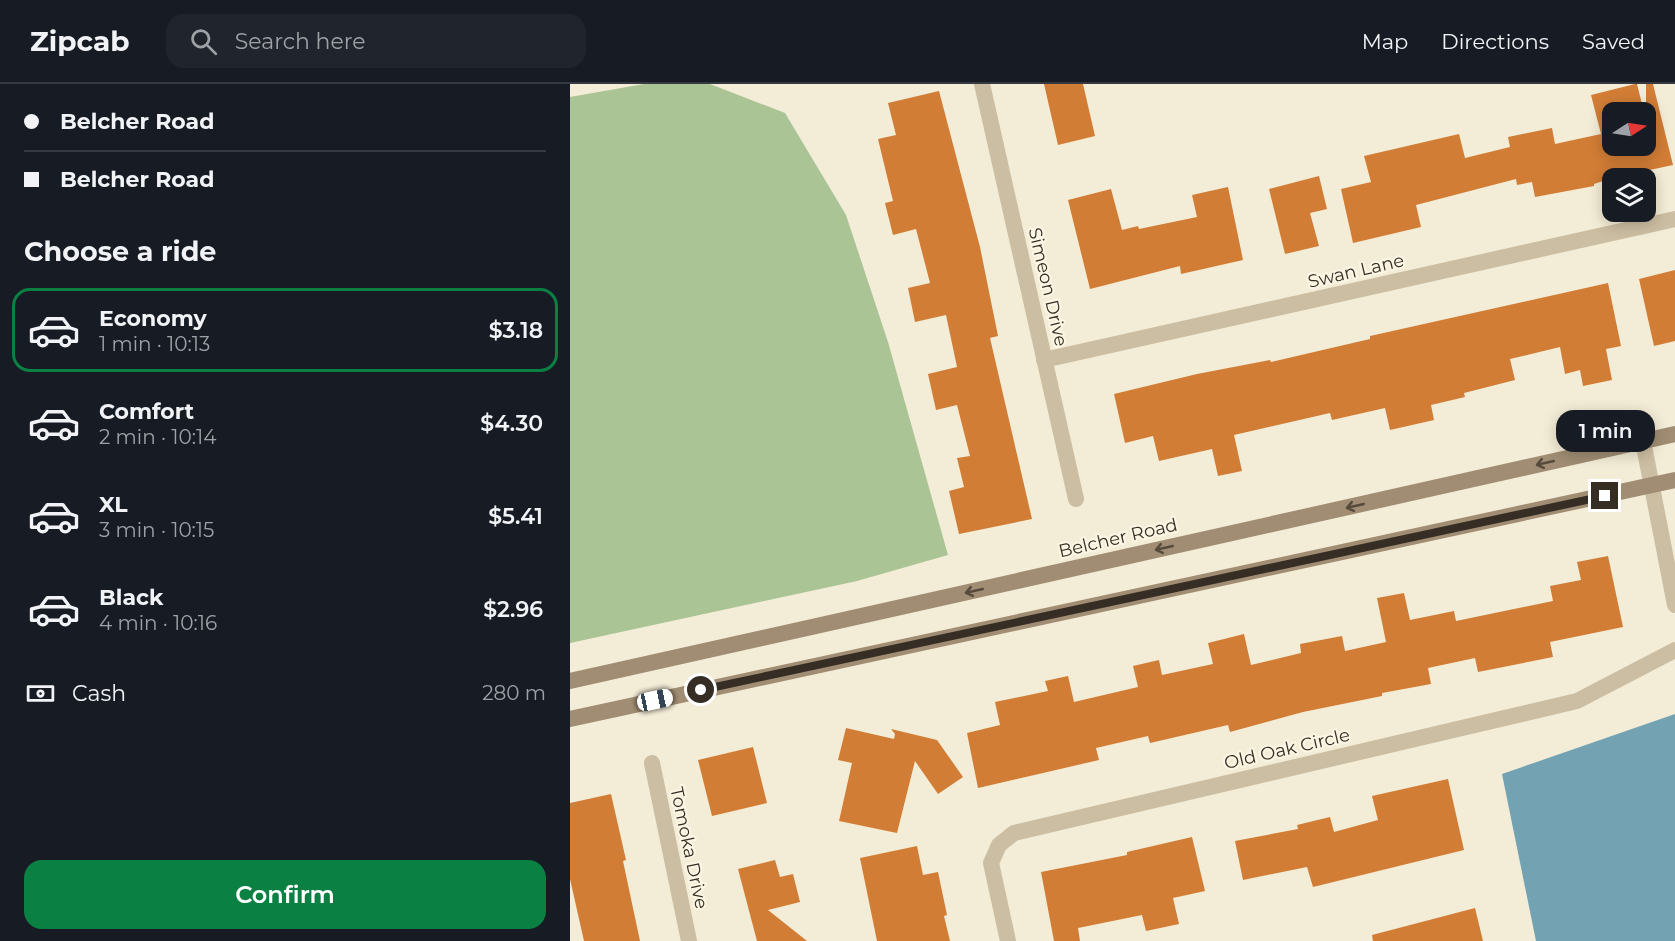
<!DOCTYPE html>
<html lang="en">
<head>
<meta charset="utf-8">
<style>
  body { margin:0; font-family:Montserrat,sans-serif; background:#20242c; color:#f1f3f6; height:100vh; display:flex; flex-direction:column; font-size:22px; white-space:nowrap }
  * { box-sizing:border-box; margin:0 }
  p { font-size:20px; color:#9ea1a6 }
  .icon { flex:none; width:33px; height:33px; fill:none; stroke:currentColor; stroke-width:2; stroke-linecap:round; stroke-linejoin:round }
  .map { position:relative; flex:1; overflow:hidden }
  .panel { display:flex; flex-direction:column; background:#171b24; width:570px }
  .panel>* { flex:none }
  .banner { display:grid; align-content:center; height:132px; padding:0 24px; background:#171b24 }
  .needle { width:39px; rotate:78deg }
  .controls { position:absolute; left:1032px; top:18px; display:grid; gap:12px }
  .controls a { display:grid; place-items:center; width:54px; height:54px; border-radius:12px; background:#171b24; box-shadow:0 3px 15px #0003; font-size:30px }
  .end { position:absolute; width:27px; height:27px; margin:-14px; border:8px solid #362e25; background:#fff; box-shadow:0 0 0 3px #fff }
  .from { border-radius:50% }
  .bubble { position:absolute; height:42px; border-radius:18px; background:#171b24; box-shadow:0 3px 15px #0003; font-size:20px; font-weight:600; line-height:42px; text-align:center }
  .car { position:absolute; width:18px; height:36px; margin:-18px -9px; border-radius:8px; box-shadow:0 0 4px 2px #0007; background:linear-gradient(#fff 24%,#345 0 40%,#fff 0 76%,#345 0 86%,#fff 0) }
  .banner b { display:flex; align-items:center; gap:21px; height:57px; font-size:22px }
  .banner b+b { border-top:2px solid #363941 }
  .banner i { width:15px; height:15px; background:#f1f3f6 }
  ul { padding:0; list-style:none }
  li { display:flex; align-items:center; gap:18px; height:84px; margin:0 12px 9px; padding:0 12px; border:3px solid transparent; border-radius:18px }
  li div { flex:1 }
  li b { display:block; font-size:22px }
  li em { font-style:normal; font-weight:600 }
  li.active { border-color:#0b8043 }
  li>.icon { width:54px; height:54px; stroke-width:1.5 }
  h2 { padding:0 24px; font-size:27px; line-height:72px }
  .pay { display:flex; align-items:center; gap:15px; height:66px; padding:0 24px; font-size:22px }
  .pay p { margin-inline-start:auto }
  .cta { display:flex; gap:12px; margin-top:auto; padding:12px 24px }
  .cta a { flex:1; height:69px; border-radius:18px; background:#0b8043; color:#fff; font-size:24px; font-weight:600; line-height:69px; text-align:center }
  header { display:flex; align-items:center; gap:36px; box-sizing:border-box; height:84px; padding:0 30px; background:#171b24; border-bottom:2px solid #363941 }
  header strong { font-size:28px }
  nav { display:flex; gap:33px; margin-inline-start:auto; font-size:21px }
  .search { width:420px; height:54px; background:#20242c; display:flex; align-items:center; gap:15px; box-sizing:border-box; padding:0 21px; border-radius:18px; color:#9ea1a6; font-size:22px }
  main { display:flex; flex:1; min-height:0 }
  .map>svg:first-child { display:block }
</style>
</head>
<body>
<header>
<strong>Zipcab</strong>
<div class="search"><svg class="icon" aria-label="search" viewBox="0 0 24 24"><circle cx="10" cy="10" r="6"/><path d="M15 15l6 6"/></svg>Search here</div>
<nav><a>Map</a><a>Directions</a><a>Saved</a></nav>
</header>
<main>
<section class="panel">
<div class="banner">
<b><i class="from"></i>Belcher Road</b>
<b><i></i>Belcher Road</b>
</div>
<h2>Choose a ride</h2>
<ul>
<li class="active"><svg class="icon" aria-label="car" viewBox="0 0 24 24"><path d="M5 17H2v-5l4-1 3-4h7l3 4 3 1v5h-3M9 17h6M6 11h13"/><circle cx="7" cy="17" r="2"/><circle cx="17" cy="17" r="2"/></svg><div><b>Economy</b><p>1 min · 10:13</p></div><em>$3.18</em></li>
<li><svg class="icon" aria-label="car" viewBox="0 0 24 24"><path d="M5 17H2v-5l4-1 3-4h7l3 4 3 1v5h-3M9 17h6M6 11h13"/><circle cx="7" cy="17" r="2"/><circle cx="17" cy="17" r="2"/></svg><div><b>Comfort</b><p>2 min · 10:14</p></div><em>$4.30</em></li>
<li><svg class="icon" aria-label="car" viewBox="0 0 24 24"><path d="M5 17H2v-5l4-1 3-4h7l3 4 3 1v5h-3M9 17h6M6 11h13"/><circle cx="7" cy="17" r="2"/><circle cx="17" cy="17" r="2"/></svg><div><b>XL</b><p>3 min · 10:15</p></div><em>$5.41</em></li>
<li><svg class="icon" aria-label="car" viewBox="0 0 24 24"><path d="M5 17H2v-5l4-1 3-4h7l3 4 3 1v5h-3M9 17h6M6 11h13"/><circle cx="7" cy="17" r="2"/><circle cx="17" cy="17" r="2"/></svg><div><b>Black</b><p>4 min · 10:16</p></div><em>$2.96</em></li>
</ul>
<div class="pay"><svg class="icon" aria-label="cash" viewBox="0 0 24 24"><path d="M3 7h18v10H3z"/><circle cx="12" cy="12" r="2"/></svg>Cash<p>280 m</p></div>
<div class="cta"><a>Confirm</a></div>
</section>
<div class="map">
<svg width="1105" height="857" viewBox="0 0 1105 857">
  <rect width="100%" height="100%" fill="#f3ecd6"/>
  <!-- green -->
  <path fill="#aac495" d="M74,0h66l75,29 61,102 42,127 60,213 -91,26 -287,62v-546z"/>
  <!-- water -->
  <path fill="#73a3b3" d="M1105,630v227h-139l-34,-167z"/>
  <!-- building -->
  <g fill="#d27d36">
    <path d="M474,0h39l12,52 -37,9z"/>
    <path d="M1065,0h2l7,28h-32v34h34v-62h7l20,81 -61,13 -18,6v2l-59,11 -3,-15 -15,3 -1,-6 -100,26 5,22 -68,16 -12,-54 30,-7 -7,-26 95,-22 6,24 45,-11 -2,-10 44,-9 3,16 46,-10 -10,-39z"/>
    <path d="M369,7l41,156 18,89 -8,2 42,181 -73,15 -10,-43 15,-4 -7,-29 13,-2 -13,-51 -21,5 -8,-36 29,-7 -11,-52 -31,7 -7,-34 22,-5 -14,-54 -23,6 -8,-32 8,-2 -15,-62 18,-4 -8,-32z"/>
    <path d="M749,92l8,33 -17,4 9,33 -34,8 -16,-65z"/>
    <path d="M658,103l15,73 -62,14 -1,-8 -90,23 -22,-89 43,-11 11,41 16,-4 1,3 58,-12 -5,-22z"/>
    <path d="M1105,186v71l-21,5 -15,-67z"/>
    <path d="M1038,199l13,63 -15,3 6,31 -29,6 -3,-16 -15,4 -5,-27 -50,12 5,21 -51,13 1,4 -34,8 3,15 -44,10 -5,-22 -53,12 -2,-7 -96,22 8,36 -24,5 -6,-27 -53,12 -6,-25 -28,7 -11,-49 83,-20 73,-14 1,2 99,-23v-3z"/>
    <path d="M1038,472l15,71 -73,15 3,15 -75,15 -3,-14 -47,10 3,16 -49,9v3l-79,16 -73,20 -2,-7 -78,18 -2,-7 -52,12 3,12 -121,28 -11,-55 33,-8 -5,-23 53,-11 -3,-10 23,-5 6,26 64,-15 -5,-21 26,-6 3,15 51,-11 -5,-21 36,-9 7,31 50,-12 -1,-9 42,-8 3,15 41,-9 -9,-44 27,-5 6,27 44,-9 2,10 97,-20 -3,-15 31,-6 -4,-18z"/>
    <path d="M276,644l48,11 1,-5 -4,-5 46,11 26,37 -25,17 -23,-33 -18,72 -58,-12 13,-58 -14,-3z"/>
    <path d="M183,663l14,56 -55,13 -14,-56z"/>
    <path d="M878,695l16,71 -151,37 -6,-20 -64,13 -8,-39 63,-12 -1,-4 33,-8 4,15 44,-12 -6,-24z"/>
    <path d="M41,710l15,66 -3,1 17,80h-56l-14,-62v-76z"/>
    <path d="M622,753l13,54 -32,7 6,26 -33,7 -4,-16 -64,13 2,13h-26l-13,-69 86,-17v-3z"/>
    <path d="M347,762l6,29 15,-3 9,43 -3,1 6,25h-73l-17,-83z"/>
    <path d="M205,776l5,17 13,-3 7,28 -32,8 39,31h-50l-19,-72z"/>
    <path d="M905,824l8,33h-110l-1,-6z"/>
  </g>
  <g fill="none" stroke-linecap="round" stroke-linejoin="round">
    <!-- minor -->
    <g stroke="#ccbea2" stroke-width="16">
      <path d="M412,0l94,415"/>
      <path d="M474,276l631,-141"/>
      <path d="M1073,357l32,164"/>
      <path d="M82,679l37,178"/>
      <path d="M438,857l-17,-78 8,-18 15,-12 563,-132 98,-51"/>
    </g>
    <!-- secondary -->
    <g stroke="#a08d73" stroke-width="16">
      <path d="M0,597l1105,-247"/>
      <path d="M0,635l1105,-239"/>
    </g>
  </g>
  <!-- one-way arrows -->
  <defs><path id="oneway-shaft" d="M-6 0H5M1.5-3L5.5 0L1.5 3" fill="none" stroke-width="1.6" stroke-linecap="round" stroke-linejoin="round" transform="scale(1.5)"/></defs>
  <g stroke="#564a3c">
    <use href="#oneway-shaft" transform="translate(975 379) rotate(167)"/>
    <use href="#oneway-shaft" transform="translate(785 422) rotate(167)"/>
    <use href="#oneway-shaft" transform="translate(594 464) rotate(167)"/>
    <use href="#oneway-shaft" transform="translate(404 507) rotate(167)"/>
  </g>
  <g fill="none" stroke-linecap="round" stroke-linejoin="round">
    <!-- route -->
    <path stroke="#362e25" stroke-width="8" d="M131,606l904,-194"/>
  </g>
  <g text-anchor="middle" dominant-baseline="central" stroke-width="4.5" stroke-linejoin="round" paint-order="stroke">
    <!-- street labels -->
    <g font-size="18" fill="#362e25" stroke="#fbf5e3">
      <text transform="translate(786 187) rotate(-13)">Swan Lane</text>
      <text transform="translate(478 203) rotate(77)">Simeon Drive</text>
      <text transform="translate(548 454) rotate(-13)">Belcher Road</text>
      <text transform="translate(717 665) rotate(-13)">Old Oak Circle</text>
      <text transform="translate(119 764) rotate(78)">Tomoka Drive</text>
    </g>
  </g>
</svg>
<div class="controls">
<a><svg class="needle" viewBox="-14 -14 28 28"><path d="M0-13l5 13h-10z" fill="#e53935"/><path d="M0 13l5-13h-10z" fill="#9ea1a6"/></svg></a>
<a><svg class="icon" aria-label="layers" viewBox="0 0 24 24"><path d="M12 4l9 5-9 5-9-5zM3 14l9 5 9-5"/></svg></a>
</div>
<i class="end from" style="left:131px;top:606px"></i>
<i class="end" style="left:1035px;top:412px"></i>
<div class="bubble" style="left:986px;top:326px;width:99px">1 min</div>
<i class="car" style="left:85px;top:616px;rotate:78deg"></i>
</div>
</main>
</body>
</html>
